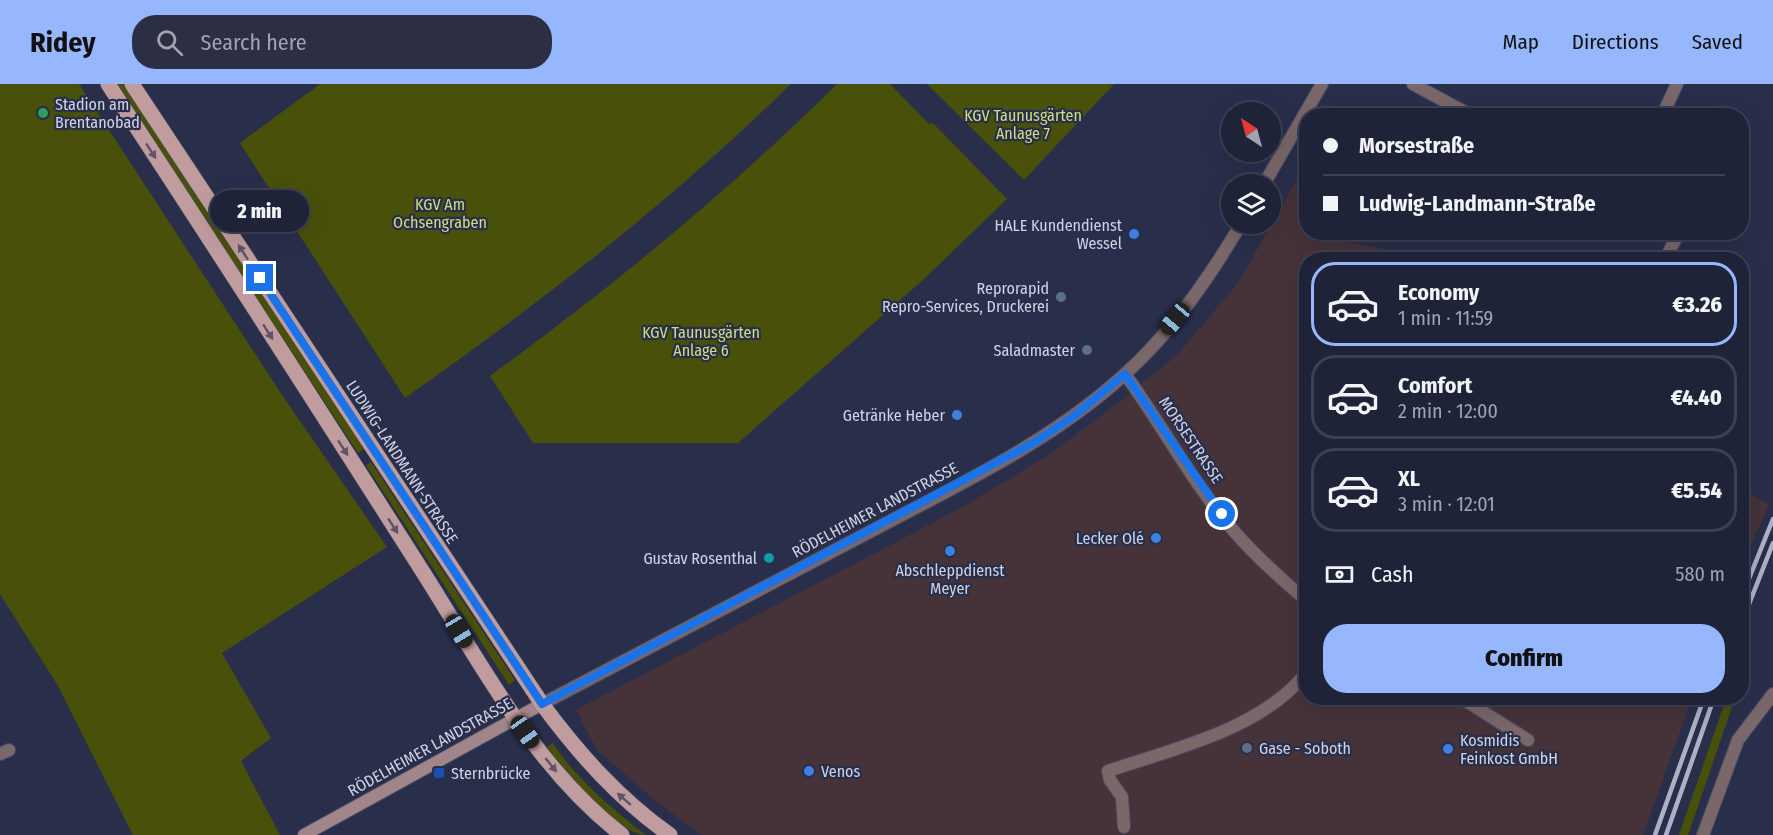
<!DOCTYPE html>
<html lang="en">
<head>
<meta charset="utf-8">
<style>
  body { margin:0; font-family:"Fira Sans Condensed",sans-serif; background:#2c2f43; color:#f1f3f6; height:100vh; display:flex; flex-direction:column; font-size:22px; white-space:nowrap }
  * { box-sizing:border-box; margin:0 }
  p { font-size:20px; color:#a1a4ae }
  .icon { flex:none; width:33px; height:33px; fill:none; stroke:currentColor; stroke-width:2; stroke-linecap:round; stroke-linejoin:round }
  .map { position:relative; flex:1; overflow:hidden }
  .details { position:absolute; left:1299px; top:168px; width:450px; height:453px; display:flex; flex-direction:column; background:#1f2338; border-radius:24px; box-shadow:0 6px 24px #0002,0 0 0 2px #3c4053 }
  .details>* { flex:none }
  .guide { position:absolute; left:1299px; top:24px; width:450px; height:132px; border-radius:24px; box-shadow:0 6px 24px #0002,0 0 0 2px #3c4053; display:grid; align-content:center; height:132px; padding:0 24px; background:#1f2338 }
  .needle { width:39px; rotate:324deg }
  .fabs { position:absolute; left:1221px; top:18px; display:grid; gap:12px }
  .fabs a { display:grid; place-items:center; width:60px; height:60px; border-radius:50%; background:#1f2338; box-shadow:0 6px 24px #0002,0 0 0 2px #3c4053; font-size:30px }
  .end { position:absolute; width:27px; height:27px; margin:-14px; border:8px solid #1a73e8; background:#fff; box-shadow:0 0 0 3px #fff }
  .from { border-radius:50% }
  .bubble { position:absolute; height:42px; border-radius:21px; background:#1f2338; box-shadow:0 6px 24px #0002,0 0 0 2px #3c4053; font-size:20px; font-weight:800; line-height:42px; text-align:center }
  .car { position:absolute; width:18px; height:36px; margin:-18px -9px; border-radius:8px; box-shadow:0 0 4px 2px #0007; background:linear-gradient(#222 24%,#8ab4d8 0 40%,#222 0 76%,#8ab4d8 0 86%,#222 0) }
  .guide b { display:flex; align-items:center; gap:21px; height:57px; font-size:22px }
  .guide b+b { border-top:2px solid #3c4053 }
  .guide i { width:15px; height:15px; background:#f1f3f6 }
  ul { padding:10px 0 0; list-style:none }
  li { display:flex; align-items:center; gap:18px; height:84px; margin:0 12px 9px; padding:0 12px; border:3px solid #3c4053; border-radius:24px }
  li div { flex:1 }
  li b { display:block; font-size:22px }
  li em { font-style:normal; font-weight:800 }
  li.on { border-color:#96b6fd }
  li>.icon { width:54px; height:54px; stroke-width:1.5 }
  .pay { display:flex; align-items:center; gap:15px; height:66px; padding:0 24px; font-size:22px }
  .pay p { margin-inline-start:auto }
  .action { display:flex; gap:12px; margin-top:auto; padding:12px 24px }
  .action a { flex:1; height:69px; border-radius:24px; background:#96b6fd; color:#111; font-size:24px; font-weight:800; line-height:69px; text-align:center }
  header { display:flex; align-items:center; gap:36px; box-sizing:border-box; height:84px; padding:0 30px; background:#96b6fd; color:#111 }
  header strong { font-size:28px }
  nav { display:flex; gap:33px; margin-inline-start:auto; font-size:21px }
  .search { width:420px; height:54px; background:#2c2f43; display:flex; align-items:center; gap:15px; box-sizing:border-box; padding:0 21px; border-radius:24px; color:#a1a4ae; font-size:22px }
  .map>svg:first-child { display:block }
</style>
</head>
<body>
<header>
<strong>Ridey</strong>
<div class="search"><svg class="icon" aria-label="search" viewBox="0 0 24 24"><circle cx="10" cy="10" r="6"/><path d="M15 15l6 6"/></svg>Search here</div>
<nav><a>Map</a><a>Directions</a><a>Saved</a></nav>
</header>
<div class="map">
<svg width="1773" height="751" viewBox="0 0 1773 751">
  <rect width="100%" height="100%" fill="#292f4b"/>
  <!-- industrial -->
  <g fill="#463339">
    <path d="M1300,90l6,11v47l29,1 5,8 100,18 -134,1v438h386l-49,137h-942l-44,-33 -60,-52 -21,-40 383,-201 90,-54 73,-55 56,-46 60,-71z"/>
    <path d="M1742,404l27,17 -27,59z"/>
  </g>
  <!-- green -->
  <g fill="#49500a">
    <path d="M0,0h79l203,311 105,152 -165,106 49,85 -30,23 39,74h-147l-75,-149 -58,-92z"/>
    <path d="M116,0h7l241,365 -6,4z"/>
    <path d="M320,0h471c-118,116 -251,219 -386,314l-165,-255z"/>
    <path d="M837,0h53l39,40 4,-1 74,76 -83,80 -186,164h-205l-43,-67c122,-89 239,-185 347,-292z"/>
    <path d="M927,0h187l-90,96z"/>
    <path d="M371,378l144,218 -6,5 -143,-220z"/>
    <path d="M1726,615l6,8 -44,128h-9z"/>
    <path d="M553,659c24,37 58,65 93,92 -29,0 -81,-65 -99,-88z"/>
  </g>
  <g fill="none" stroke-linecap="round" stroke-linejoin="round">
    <!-- street casing -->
    <g stroke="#474d67" stroke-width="14">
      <g id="street">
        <path d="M1413,0l59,32"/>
        <path d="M1662,32l15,-32"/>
        <path d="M1264,100l58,-100"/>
        <path d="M1665,176l14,-28"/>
        <path d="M1125,290c37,51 67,108 108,156 22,26 47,48 73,70"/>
        <path d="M1461,614l67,42"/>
        <path d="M542,620c112,-59 225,-118 337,-177 85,-45 174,-87 246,-153 47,-42 84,-96 116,-150"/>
        <path d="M0,670l9,-4"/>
        <path d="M1124,743l-2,-30 -12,-17 -2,-9c65,-22 154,-42 198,-98"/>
        <path d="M1703,751l35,-95 35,-46"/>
      </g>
    </g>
    <!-- secondary casing -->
    <g stroke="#474d67" stroke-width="14">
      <path id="secondary" d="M304,751l238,-131"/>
    </g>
    <!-- primary casing -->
    <g stroke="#474d67" stroke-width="16">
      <g id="primary">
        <path d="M108,0c106,161 210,323 313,485 60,94 111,196 201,266"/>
        <path d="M132,0l410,620c37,50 77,95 128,131"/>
      </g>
    </g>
    <!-- street -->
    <use href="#street" stroke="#796769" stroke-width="12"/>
    <!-- secondary -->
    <use href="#secondary" stroke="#a18588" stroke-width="12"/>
    <!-- primary -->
    <use href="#primary" stroke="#c09c9f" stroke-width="15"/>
    <!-- rail -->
    <g stroke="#acb2c5" stroke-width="4.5">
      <path d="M1742,512l31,-77"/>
      <path d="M1742,538l31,-79"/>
      <path d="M1655,751l49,-137"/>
      <path d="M1666,751l48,-137"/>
    </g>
  </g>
  <!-- one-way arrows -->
  <defs><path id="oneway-solid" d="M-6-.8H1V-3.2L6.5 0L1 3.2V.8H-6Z" transform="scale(1.5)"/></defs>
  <g fill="#5e5568">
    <use href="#oneway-solid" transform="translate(151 67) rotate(57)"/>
    <use href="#oneway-solid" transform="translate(243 168) rotate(-123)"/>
    <use href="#oneway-solid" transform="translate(268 248) rotate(57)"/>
    <use href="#oneway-solid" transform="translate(343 364) rotate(57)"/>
    <use href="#oneway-solid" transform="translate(393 442) rotate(57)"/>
    <use href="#oneway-solid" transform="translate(551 681) rotate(51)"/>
    <use href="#oneway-solid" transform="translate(624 715) rotate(-139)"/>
  </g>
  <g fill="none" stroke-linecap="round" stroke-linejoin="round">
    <!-- route -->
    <path stroke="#1a73e8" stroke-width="8" d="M260,194l282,426 493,-262 39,-26 51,-42 97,140"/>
  </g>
  <!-- markers -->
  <circle fill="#2e9e5b" stroke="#292f4b" stroke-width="2" cx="43" cy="29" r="6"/>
  <g fill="#3f7fe0" stroke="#292f4b" stroke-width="2">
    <circle cx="1134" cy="150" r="6"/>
    <circle cx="957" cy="331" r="6"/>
    <circle cx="1156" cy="454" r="6"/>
    <circle cx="950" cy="467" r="6"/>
    <circle cx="1448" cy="665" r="6"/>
    <circle cx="809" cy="687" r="6"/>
  </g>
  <g fill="#5c6f8a" stroke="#292f4b" stroke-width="2">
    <circle cx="1061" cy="213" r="6"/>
    <circle cx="1087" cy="266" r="6"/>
    <circle cx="1247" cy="664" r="6"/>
  </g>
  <circle fill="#0f9aa8" stroke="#292f4b" stroke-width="2" cx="769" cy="474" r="6"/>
  <rect fill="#1a4fb4" stroke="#292f4b" stroke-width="2" x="433" y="683" width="12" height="12" rx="3"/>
  <g text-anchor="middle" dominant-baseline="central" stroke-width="4.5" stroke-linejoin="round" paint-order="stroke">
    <!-- poi labels -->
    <g font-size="16" fill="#cfd4e5" stroke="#292f4b" text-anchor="end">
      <text x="55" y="20" text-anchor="start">Stadion am<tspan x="55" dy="18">Brentanobad</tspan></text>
      <text x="1122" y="141">HALE Kundendienst<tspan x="1122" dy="18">Wessel</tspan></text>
      <text x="1049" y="204">Reprorapid<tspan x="1049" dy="18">Repro-Services, Druckerei</tspan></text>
      <text x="1075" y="266">Saladmaster</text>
      <text x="945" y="331">Getränke Heber</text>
      <text x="1144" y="454">Lecker Olé</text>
      <text x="757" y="474">Gustav Rosenthal</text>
      <text x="950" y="486" text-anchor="middle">Abschleppdienst<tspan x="950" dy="18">Meyer</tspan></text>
      <text x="1460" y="656" text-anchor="start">Kosmidis<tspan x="1460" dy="18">Feinkost GmbH</tspan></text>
      <text x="1259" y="664" text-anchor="start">Gase - Soboth</text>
      <text x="821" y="687" text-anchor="start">Venos</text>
      <text x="451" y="689" text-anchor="start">Sternbrücke</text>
    </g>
    <!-- park labels -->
    <g font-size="16" fill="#cfdd7e" stroke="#292f4b">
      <text x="1023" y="31">KGV Taunusgärten<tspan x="1023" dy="18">Anlage 7</tspan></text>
      <text x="440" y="120">KGV Am<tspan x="440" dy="18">Ochsengraben</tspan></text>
      <text x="701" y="248">KGV Taunusgärten<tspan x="701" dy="18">Anlage 6</tspan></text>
    </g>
    <!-- street labels -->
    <g font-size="16" fill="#cfd4e5" stroke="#292f4b">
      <text transform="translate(1191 356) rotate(56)">MORSESTRASSE</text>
      <text transform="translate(402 378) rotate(57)">LUDWIG-LANDMANN-STRASSE</text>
      <text transform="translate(875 426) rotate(-28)">RÖDELHEIMER LANDSTRASSE</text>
      <text transform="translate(430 663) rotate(-29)">RÖDELHEIMER LANDSTRASSE</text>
    </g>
  </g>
</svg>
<div class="fabs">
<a><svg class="needle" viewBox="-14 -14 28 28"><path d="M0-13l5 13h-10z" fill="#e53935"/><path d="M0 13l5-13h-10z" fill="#a1a4ae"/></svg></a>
<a><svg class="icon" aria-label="layers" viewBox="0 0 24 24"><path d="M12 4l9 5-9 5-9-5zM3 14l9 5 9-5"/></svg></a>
</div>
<i class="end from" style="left:1222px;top:430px"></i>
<i class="end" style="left:260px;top:194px"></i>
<div class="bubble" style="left:210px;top:106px;width:99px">2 min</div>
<i class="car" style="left:1175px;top:235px;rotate:220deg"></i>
<i class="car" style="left:459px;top:547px;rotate:149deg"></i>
<i class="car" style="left:525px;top:648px;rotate:145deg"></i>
<div class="guide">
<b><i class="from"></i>Morsestraße</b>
<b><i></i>Ludwig-Landmann-Straße</b>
</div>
<section class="details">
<ul>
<li class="on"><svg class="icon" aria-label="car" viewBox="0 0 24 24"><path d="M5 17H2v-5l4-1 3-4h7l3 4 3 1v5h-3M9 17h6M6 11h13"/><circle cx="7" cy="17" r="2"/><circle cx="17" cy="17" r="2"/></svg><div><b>Economy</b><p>1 min · 11:59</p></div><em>€3.26</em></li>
<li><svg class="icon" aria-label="car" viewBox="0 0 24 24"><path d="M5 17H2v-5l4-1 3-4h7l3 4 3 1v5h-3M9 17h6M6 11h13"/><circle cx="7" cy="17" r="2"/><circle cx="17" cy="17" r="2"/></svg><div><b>Comfort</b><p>2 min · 12:00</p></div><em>€4.40</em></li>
<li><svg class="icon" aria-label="car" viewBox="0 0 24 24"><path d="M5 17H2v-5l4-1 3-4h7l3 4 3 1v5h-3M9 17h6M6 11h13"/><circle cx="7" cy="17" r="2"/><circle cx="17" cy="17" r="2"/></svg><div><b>XL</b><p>3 min · 12:01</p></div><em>€5.54</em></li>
</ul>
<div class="pay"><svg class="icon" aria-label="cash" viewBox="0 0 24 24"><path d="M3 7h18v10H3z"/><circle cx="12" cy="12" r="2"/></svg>Cash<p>580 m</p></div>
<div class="action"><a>Confirm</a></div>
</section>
</div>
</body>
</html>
